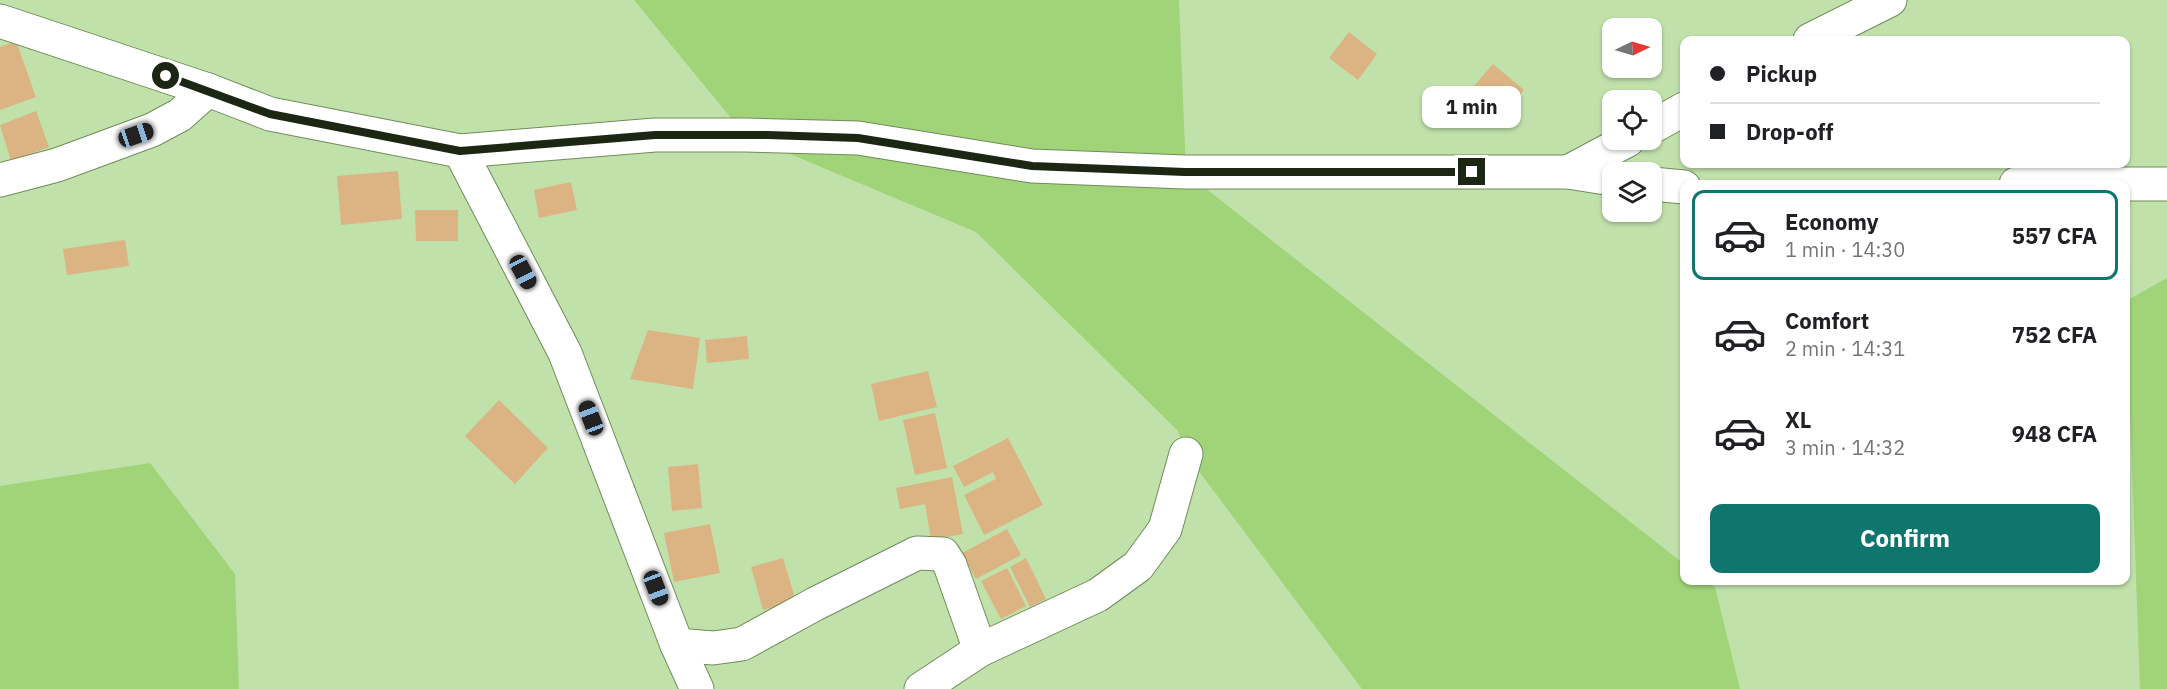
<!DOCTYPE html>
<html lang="en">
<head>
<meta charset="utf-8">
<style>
  body { margin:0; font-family:"IBM Plex Sans",sans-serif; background:#f6f6f6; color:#202124; height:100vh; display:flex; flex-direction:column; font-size:22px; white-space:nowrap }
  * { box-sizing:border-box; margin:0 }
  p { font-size:20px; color:#757577 }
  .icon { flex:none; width:33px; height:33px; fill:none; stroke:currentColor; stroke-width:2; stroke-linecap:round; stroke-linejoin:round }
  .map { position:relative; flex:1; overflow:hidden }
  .panel { position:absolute; left:1680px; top:180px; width:450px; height:405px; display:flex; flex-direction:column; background:#fff; border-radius:12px; box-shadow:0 2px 4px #0004 }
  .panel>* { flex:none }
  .top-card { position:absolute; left:1680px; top:36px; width:450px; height:132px; border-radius:12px; box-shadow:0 2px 4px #0004; display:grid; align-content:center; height:132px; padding:0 30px; background:#fff }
  .needle { width:39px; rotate:85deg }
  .fabs { position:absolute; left:1602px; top:18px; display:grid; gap:12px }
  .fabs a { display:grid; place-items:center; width:60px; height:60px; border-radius:12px; background:#fff; box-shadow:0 2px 4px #0004; font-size:30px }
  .end { position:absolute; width:27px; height:27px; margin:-14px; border:8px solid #1c2713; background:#fff; box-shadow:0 0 0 3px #fff }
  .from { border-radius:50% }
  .bubble { position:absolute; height:42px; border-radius:12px; background:#fff; box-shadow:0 2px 4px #0004; font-size:20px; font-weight:700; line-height:42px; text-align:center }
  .car { position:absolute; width:18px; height:36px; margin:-18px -9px; border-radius:8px; box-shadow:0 0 4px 2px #0007; background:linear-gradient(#222 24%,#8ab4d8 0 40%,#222 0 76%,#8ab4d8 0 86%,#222 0) }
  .top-card b { display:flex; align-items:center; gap:21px; height:57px; font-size:22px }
  .top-card b+b { border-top:2px solid #e0e0e0 }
  .top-card i { width:15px; height:15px; background:#202124 }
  ul { padding:10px 0 0; list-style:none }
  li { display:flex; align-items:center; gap:18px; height:90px; margin:0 12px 9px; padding:0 18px; border:3px solid transparent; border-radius:12px }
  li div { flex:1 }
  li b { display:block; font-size:22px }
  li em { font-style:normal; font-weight:700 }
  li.on { border-color:#0f766e }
  li>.icon { width:54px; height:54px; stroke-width:1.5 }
  .primary-button { display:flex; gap:12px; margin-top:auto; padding:12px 30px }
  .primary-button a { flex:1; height:69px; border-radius:12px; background:#0f766e; color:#fff; font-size:24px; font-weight:700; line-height:69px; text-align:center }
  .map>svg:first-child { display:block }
</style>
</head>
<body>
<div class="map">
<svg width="2167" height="689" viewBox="0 0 2167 689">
  <rect width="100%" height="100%" fill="#c1e1ab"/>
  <!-- green -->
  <g fill="#a1d478">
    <path d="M634,0h545l7,173 498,391v16l22,1 9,6 25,102h-378l-176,-235 -8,-23 -202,-199 -231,-97z"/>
    <path d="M2167,278v411h-27l-14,-388z"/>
    <path d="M150,463l85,111 4,115h-239v-203z"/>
  </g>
  <!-- building -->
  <g fill="#dcb483">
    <path d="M1349,32l28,22 -19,26 -29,-22z"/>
    <path d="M16,41l20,56 -36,13v-63z"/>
    <path d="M1493,64l31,26 -33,38 -31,-26z"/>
    <path d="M36,111l13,36 -38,14 -11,-36z"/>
    <path d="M398,171l4,48 -61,6 -4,-49z"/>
    <path d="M571,182l6,28 -38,8 -5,-28z"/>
    <path d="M415,210h43v31h-42z"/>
    <path d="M125,240l4,26 -62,9 -4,-26z"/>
    <path d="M648,330l52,8 -7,51 -63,-10z"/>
    <path d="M747,336l2,23 -42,4 -2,-23z"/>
    <path d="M928,371l9,36 -58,14 -8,-37z"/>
    <path d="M499,400l49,48 -33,36 -50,-48z"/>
    <path d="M935,413l12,55 -32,7 -12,-55z"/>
    <path d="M1008,438l35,67 -59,30 -20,-40 32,-16 -3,-7 -29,15 -11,-21z"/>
    <path d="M698,464l4,44 -30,3 -4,-44z"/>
    <path d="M952,477l11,57 -32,6 -6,-36 -25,5 -4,-21z"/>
    <path d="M710,524l10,49 -46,9 -10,-49z"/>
    <path d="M1007,529l14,26 -45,24 -14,-26z"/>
    <path d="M783,558l13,43 -33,9 -12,-43z"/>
    <path d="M1026,558l20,41 -16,8 -20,-40z"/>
    <path d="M1007,568l19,38 -25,13 -20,-38z"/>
  </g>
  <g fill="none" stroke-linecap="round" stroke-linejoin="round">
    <!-- street casing -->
    <g stroke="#708c5a" stroke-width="35">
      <g id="street">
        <path d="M1810,40l80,-40"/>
        <path d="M1652,127l32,-18"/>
        <path d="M460,151l105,202 112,292 20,44"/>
        <path d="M1568,172l60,-32"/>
        <path d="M0,180l57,-15 95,-35 28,-15 28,-25"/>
        <path d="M677,645l36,3 29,-4 73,-40 102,-51 26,1 7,11 30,85"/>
        <path d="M921,689l59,-39 118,-55 40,-29 27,-37 21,-75"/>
      </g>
    </g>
    <!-- secondary casing -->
    <g stroke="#708c5a" stroke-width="35">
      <g id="secondary">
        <path d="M0,21l208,69 62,24 190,37 195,-16h90l113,3 174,28 153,6h383l44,7"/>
        <path d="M1652,184l32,3"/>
        <path d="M2016,184h151"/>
      </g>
    </g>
    <!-- street -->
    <use href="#street" stroke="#fff" stroke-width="33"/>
    <!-- secondary -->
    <use href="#secondary" stroke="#fff" stroke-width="33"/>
  </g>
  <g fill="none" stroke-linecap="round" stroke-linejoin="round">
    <!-- route -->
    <path stroke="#1c2713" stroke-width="8" d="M166,76l104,38 190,37 195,-16h113l90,3 174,28 153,6h287"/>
  </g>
</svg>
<div class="fabs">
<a><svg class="needle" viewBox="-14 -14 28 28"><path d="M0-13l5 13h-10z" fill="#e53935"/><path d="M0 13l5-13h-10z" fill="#757577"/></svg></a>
<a><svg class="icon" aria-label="locate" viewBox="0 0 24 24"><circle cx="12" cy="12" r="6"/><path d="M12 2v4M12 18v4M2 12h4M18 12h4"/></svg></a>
<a><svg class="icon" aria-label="layers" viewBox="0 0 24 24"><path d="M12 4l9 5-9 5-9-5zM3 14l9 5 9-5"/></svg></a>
</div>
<i class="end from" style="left:166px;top:76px"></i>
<i class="end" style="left:1472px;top:172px"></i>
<div class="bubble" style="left:1422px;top:86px;width:99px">1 min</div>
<i class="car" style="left:136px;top:135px;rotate:71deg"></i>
<i class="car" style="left:523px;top:272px;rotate:152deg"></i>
<i class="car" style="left:591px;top:418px;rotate:339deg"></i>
<i class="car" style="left:656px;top:588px;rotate:159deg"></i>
<div class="top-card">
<b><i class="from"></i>Pickup</b>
<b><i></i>Drop-off</b>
</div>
<section class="panel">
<ul>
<li class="on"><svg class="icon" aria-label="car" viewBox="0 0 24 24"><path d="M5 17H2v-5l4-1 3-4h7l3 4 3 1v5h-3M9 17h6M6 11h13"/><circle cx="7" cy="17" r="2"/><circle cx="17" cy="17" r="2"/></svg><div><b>Economy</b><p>1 min · 14:30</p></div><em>557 CFA</em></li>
<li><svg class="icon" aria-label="car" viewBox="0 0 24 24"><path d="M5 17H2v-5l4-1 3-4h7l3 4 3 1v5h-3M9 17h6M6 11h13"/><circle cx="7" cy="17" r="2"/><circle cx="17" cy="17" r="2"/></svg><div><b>Comfort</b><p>2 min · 14:31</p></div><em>752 CFA</em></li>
<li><svg class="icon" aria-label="car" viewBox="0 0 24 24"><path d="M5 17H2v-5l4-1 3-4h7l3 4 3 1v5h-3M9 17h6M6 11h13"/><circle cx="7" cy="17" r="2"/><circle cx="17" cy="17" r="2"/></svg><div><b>XL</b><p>3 min · 14:32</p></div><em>948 CFA</em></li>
</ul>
<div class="primary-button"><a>Confirm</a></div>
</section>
</div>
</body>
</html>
